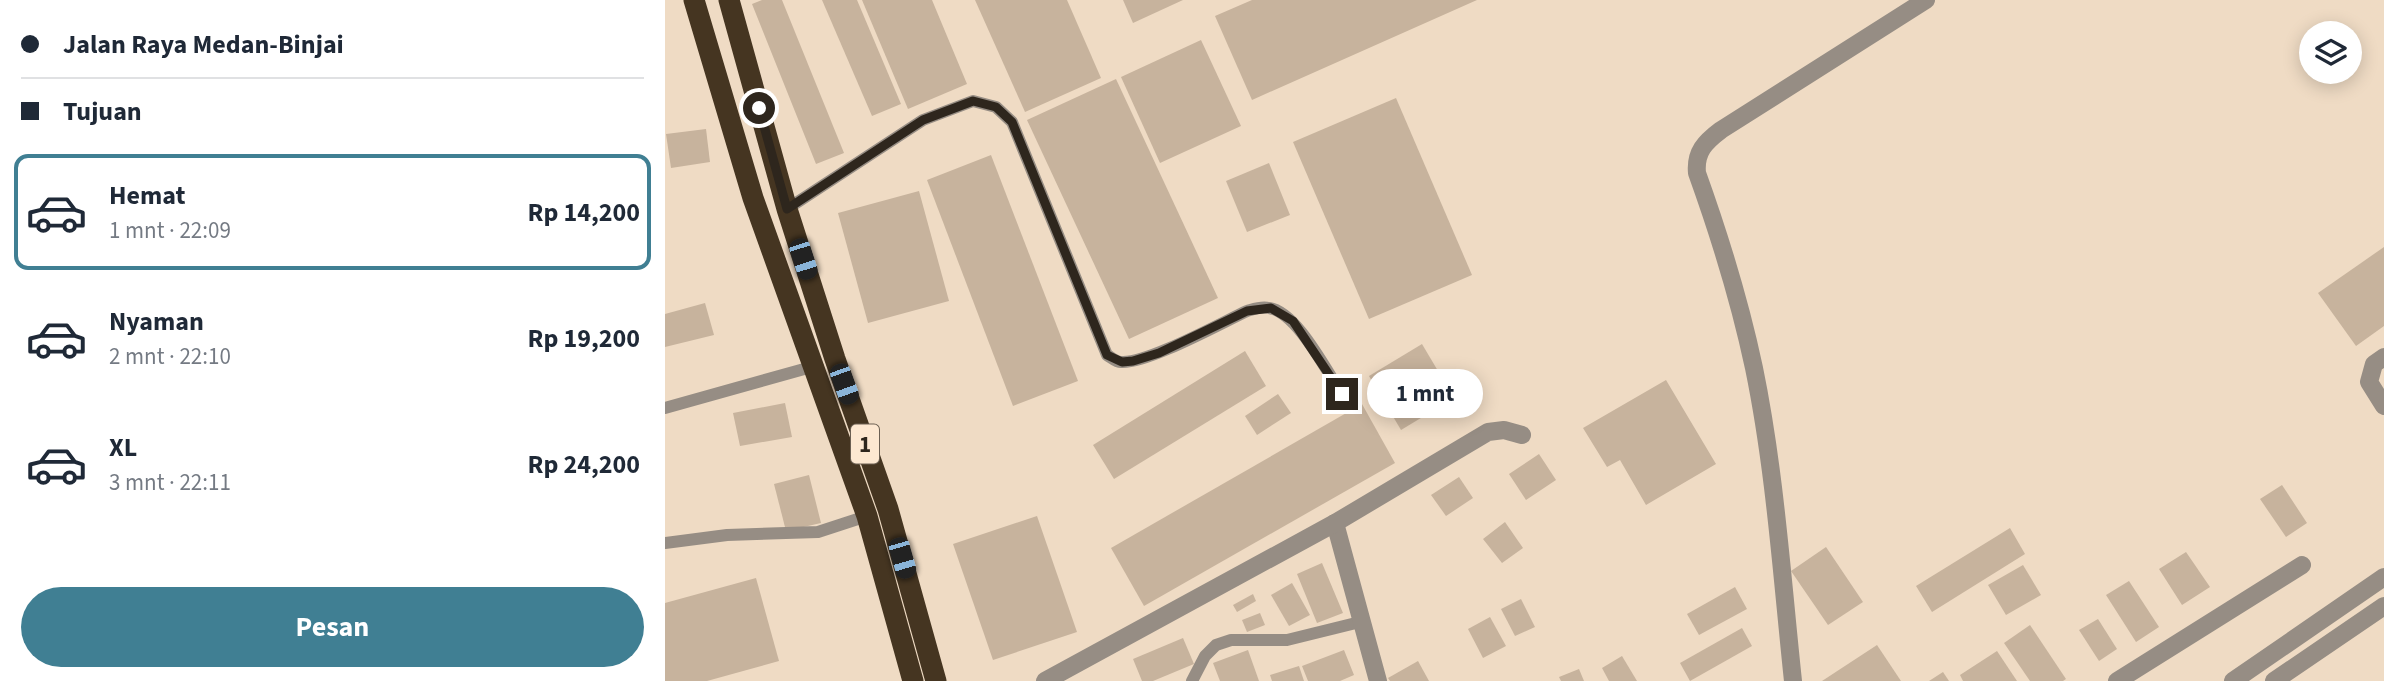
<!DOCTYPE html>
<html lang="id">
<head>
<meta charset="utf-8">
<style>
  body { margin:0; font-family:"Source Sans 3",sans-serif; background:#f2f2f3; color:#1f2937; height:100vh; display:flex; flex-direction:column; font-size:26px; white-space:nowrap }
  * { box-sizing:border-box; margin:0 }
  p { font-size:23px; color:#747a83 }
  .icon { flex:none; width:38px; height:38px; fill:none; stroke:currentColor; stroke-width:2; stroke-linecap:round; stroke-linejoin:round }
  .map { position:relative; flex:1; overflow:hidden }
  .drawer { display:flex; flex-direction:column; background:#fff; width:665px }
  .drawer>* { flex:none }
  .banner { display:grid; align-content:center; height:154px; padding:0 21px; background:#fff }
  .buttons { position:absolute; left:1634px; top:21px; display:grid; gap:14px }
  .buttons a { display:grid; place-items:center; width:63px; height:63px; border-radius:50%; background:#fff; box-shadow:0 4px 18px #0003; font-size:35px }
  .end { position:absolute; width:32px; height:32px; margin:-16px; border:9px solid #2e261d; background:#fff; box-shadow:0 0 0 4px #fff }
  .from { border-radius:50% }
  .bubble { position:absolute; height:49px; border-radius:24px; background:#fff; box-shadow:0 4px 18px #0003; font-size:23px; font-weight:700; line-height:49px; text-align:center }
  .car { position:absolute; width:21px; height:42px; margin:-21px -10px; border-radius:9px; box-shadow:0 0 5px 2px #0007; background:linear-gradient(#222 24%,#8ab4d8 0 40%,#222 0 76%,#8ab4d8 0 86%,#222 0) }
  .banner b { display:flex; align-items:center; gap:24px; height:66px; font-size:26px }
  .banner b+b { border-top:2px solid #e0e1e3 }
  .banner i { width:18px; height:18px; background:#1f2937 }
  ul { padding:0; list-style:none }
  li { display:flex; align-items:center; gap:21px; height:116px; margin:0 14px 10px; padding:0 7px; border:4px solid transparent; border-radius:14px }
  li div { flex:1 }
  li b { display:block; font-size:26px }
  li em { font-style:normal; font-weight:700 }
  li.selected { border-color:#407f93 }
  li>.icon { width:63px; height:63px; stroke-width:1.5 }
  .action { display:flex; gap:14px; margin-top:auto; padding:14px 21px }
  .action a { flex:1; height:80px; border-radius:42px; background:#407f93; color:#fff; font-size:28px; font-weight:700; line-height:80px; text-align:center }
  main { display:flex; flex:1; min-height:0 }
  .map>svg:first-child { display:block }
</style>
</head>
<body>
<main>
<section class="drawer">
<div class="banner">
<b><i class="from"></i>Jalan Raya Medan-Binjai</b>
<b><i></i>Tujuan</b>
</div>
<ul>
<li class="selected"><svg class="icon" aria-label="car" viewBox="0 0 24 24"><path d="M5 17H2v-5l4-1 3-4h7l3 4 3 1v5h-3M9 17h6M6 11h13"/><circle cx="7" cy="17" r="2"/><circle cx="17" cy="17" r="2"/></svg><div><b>Hemat</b><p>1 mnt · 22:09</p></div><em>Rp 14,200</em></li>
<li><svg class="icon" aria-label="car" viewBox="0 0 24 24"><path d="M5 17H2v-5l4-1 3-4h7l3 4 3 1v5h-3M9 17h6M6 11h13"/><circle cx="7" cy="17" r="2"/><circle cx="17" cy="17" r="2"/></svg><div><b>Nyaman</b><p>2 mnt · 22:10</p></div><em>Rp 19,200</em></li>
<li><svg class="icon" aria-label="car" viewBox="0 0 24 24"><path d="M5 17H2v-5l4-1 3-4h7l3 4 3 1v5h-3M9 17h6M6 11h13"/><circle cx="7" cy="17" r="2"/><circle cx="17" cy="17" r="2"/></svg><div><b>XL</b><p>3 mnt · 22:11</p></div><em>Rp 24,200</em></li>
</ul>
<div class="action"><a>Pesan</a></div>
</section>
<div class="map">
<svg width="1719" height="681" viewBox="0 0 1719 681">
  <rect width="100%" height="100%" fill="#efdbc4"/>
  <!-- building -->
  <g fill="#c7b39d">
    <path d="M97,0h20l62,153 -28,11 -64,-160z"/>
    <path d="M157,0h35l44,104 -29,12z"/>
    <path d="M197,0h70l35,84 -59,25z"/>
    <path d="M310,0h92l34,78 -76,34z"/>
    <path d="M458,0h60l-50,23z"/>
    <path d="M587,0h225l-225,100 -37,-84z"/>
    <path d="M536,40l40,86 -81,37 -39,-86z"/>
    <path d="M451,79l102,219 -89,41 -102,-219z"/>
    <path d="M731,98l76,177 -103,44 -76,-177z"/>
    <path d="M41,129l4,33 -39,6 -5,-34z"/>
    <path d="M326,155l87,226 -65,25 -86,-226z"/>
    <path d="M604,163l21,52 -43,17 -21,-51z"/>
    <path d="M254,191l30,110 -81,22 -30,-110z"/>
    <path d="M1719,247v79l-28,20 -38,-53z"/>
    <path d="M40,303l9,32 -49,12v-33z"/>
    <path d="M757,344l32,54 -53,32 -32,-54z"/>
    <path d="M580,351l21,35 -152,93 -21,-34z"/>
    <path d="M1001,380l50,84 -70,41 -26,-45 -13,7 -24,-39z"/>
    <path d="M613,394l13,19 -34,22 -12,-19z"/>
    <path d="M120,403l7,34 -52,9 -7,-33z"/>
    <path d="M697,404l33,59 -251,143 -33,-58z"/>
    <path d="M874,454l17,26 -30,20 -17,-26z"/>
    <path d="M144,475l12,48 -35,8 -12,-47z"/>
    <path d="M794,477l14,21 -27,18 -15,-21z"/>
    <path d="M1617,485l25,38 -21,14 -26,-38z"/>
    <path d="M372,516l40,116 -84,28 -40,-116z"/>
    <path d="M840,522l18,26 -21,15 -19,-24z"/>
    <path d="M1345,528l15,26 -93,58 -16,-26z"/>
    <path d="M1161,547l37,55 -35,23 -37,-54z"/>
    <path d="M1521,552l24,35 -28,18 -23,-36z"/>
    <path d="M657,563l21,50 -26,10 -20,-49z"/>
    <path d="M1358,565l18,30 -35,20 -18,-30z"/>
    <path d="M91,578l23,83 -72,20h-42v-78z"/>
    <path d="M1464,581l30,46 -23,15 -30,-47z"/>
    <path d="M627,583l18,32 -21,11 -18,-31z"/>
    <path d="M1070,587l12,22 -48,26 -12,-21z"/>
    <path d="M588,594l3,7 -19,11 -4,-7z"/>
    <path d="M856,599l14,28 -20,9 -14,-27z"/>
    <path d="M595,613l5,12 -18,7 -5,-12z"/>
    <path d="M825,617l16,29 -23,12 -15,-29z"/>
    <path d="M1433,619l19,30 -18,12 -20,-31z"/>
    <path d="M1365,625l36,54 -3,2h-33l-26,-38z"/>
    <path d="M1077,628l10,18 -62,35 -10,-18z"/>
    <path d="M518,638l11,26 -41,17h-11l-9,-22z"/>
    <path d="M1212,645l24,36h-79z"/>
    <path d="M583,650l11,31h-39l-7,-18z"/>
    <path d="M679,650l10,25 -14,6h-32l-6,-15z"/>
    <path d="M1332,651l20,30h-54l-3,-6z"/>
    <path d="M957,656l15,25h-28l-7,-13z"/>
    <path d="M753,661l11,20h-39l-2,-3z"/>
    <path d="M634,666l5,15h-32l-2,-6z"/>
    <path d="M914,669l5,12h-23l-2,-4z"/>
    <path d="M1278,672l6,9h-20z"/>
  </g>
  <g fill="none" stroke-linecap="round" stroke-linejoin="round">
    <!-- lane -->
    <g stroke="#968d84" stroke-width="12">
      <path d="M122,209l136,-89 50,-19 23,6 16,15 95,233c5,3 9,7 14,7 26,2 100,-39 126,-51 7,-2 14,-5 22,-3 28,4 57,63 73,86"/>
      <path d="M0,408l150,-42"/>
      <path d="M0,543l62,-8 91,-3 49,-16"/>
      <path d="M527,681l13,-25 11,-11 15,-5h56l73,-18"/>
    </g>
    <!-- street -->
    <g stroke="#968d84" stroke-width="18">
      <path d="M1719,357l-10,7 -5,18 15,24"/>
      <path d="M670,523l43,158"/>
      <path d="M380,681l290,-158 153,-91 16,-2 18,5"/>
      <path d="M1128,681c-11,-103 -18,-211 -39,-313 -14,-66 -34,-131 -57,-195 -2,-21 8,-31 24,-43l205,-130"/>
      <path d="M1452,681l185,-116"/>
      <path d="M1568,681l151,-104"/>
      <path d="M1609,681l110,-75"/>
    </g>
    <!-- highway -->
    <g stroke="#453521" stroke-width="21">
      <path d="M29,0l59,198 114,318 46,165"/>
      <path d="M64,0l58,209 48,150 53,150 48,172"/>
    </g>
  </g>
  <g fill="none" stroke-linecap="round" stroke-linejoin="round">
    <!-- route -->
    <path stroke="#2e261d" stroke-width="9" d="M94,108l28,101 136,-89 50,-19 23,6 16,15 95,233 15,7 11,-1 26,-8 88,-42 24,-3 22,13 49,73"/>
  </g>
  <g text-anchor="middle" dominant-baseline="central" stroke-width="7" stroke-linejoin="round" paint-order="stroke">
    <!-- shield labels -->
    <rect fill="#fde8d1" stroke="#6c6053" stroke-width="2" x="186" y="424.5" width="28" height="39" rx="5"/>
    <g font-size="23" font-weight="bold" fill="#2e261d">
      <text x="200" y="444">1</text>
    </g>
  </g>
</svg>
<div class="buttons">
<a><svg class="icon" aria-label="layers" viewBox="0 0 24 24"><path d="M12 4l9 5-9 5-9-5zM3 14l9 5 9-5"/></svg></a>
</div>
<i class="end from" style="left:94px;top:108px"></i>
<i class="end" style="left:677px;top:394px"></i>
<div class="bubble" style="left:702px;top:369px;width:116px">1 mnt</div>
<i class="car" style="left:138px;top:259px;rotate:162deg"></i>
<i class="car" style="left:179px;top:384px;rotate:160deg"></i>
<i class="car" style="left:237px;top:558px;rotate:164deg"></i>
</div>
</main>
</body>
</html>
